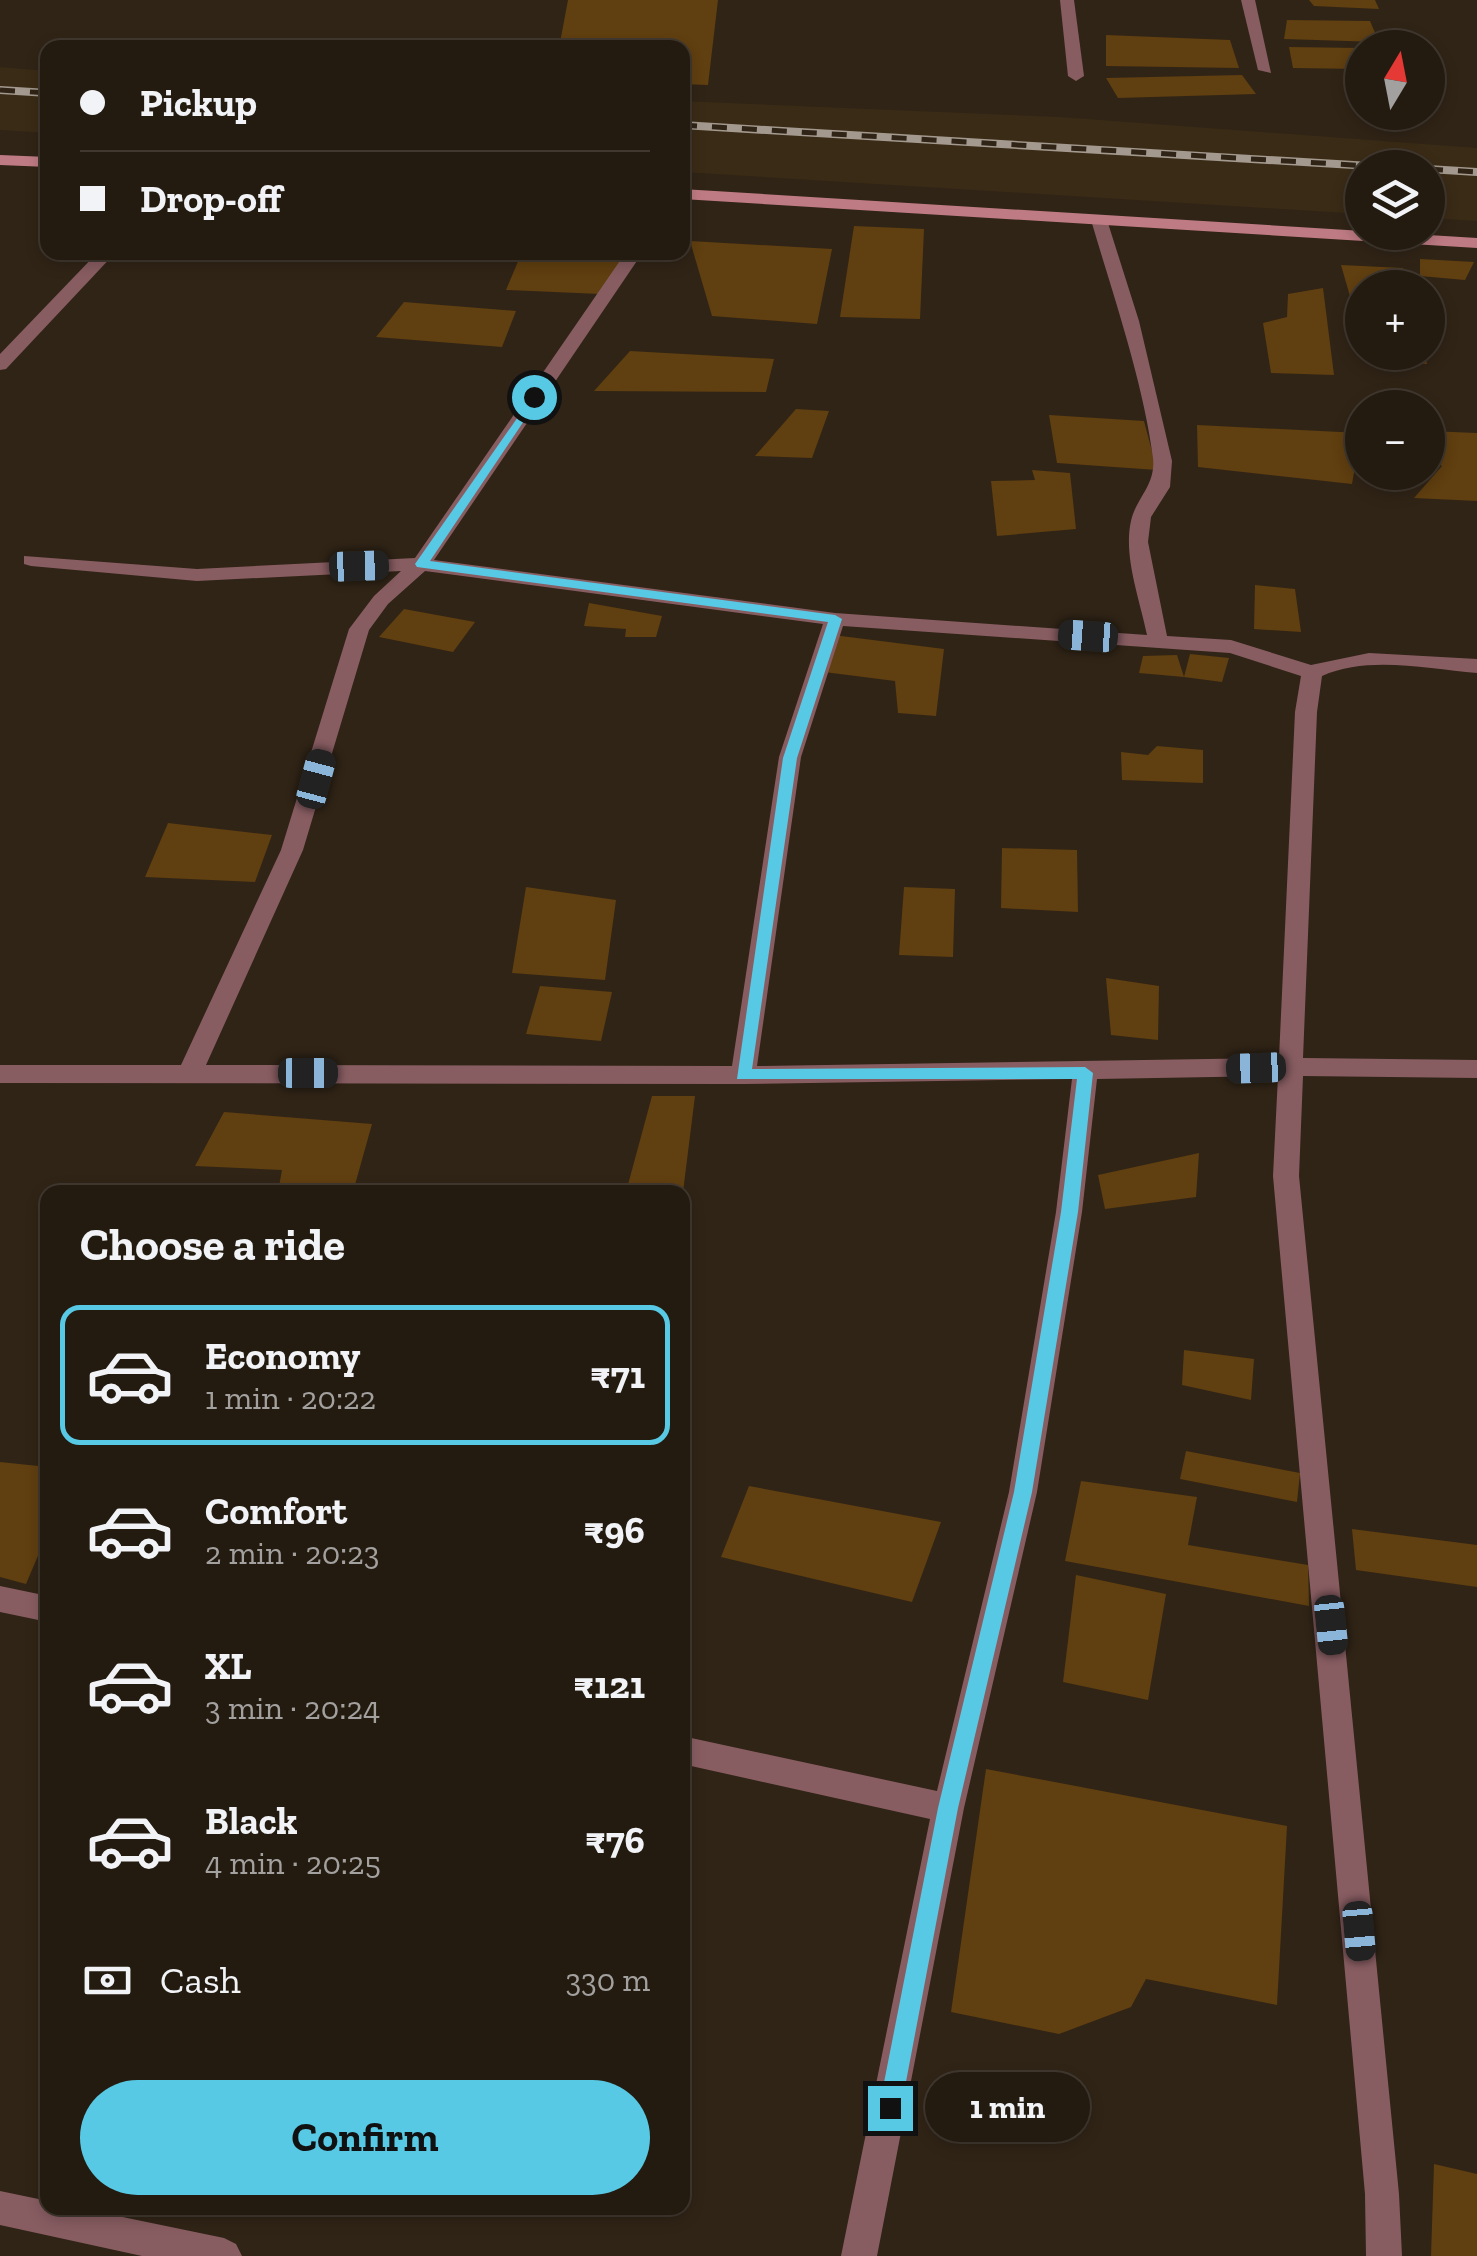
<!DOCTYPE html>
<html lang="en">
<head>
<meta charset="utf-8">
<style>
  body { margin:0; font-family:"Zilla Slab",serif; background:#2c2419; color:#f1f3f6; height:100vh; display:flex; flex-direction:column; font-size:38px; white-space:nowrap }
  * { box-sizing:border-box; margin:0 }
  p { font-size:32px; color:#a3a19f }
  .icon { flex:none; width:55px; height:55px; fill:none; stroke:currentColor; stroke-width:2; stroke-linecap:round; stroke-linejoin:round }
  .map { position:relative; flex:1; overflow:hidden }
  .sheet { position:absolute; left:40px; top:1185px; width:650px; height:1030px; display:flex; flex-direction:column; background:#241b10; border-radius:20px; box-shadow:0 5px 15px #0003,0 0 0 2px #413930 }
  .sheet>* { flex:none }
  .banner { position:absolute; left:40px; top:40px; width:650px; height:220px; border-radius:20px; box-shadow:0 5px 15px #0003,0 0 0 2px #413930; display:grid; align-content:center; height:220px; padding:0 40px; background:#241b10 }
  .needle { width:65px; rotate:10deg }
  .fabs { position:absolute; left:1345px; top:30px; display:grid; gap:20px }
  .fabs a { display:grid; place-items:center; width:100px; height:100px; border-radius:50%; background:#241b10; box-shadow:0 5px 15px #0003,0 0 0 2px #413930; font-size:50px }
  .end { position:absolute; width:45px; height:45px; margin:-22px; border:12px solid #58c9e4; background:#111; box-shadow:0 0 0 5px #111 }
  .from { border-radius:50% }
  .bubble { position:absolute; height:70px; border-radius:35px; background:#241b10; box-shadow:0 5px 15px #0003,0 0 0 2px #413930; font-size:32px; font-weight:700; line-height:70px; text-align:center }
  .car { position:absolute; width:30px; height:60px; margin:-30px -15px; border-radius:12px; box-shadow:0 0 8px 2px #0007; background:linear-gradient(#222 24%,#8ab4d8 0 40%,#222 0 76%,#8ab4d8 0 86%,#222 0) }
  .banner b { display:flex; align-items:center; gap:35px; height:95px; font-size:38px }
  .banner b+b { border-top:2px solid #413930 }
  .banner i { width:25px; height:25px; background:#f1f3f6 }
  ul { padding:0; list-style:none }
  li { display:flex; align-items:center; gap:30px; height:140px; margin:0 20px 15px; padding:0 20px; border:5px solid transparent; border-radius:20px }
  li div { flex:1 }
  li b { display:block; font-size:38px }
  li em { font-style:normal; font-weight:700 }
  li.selected { border-color:#58c9e4 }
  li>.icon { width:90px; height:90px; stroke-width:1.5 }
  h2 { padding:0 40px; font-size:45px; line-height:120px }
  .pay { display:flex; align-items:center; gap:25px; height:110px; padding:0 40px; font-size:38px }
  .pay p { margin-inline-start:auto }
  .button { display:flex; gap:20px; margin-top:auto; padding:20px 40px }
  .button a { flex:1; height:115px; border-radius:60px; background:#58c9e4; color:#111; font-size:40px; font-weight:700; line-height:115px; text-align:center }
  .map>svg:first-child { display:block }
</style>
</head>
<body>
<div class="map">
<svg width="1477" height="2256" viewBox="0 0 1477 2256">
  <rect width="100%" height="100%" fill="#302416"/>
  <!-- built -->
  <g fill="#3a2b16">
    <path d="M0,67l47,4v62l-47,-3z"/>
    <path d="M682,101l378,16 417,31v73l-49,-3v-50h-66v46l-679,-42z"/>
  </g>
  <!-- building -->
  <g fill="#603f10">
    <path d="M568,0h150l-10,85 -26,-1v-36h-123z"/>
    <path d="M1309,0h66l4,9 -65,-3z"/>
    <path d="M1287,20l83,1 9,21 -95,-3z"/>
    <path d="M1106,35l124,5 9,28 -133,-2z"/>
    <path d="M1289,47l73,1v21l-69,-1z"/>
    <path d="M1242,75l14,19 -138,4 -12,-20z"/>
    <path d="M854,226l70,3 -4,90 -80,-2z"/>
    <path d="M690,241l142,8 -15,75 -105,-8z"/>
    <path d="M522,252h110l-32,42 -94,-4z"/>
    <path d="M1420,259l54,3 -9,18 -45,-4z"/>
    <path d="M1341,265l62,3 5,20h-46v50z"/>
    <path d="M1323,288l11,87 -63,-2 -8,-50 24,-6 1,-23z"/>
    <path d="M404,302l112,9 -14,36 -126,-10z"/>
    <path d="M630,351l144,8 -8,33 -172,-1z"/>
    <path d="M1365,352h59l3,12 -60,-4z"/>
    <path d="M796,409l33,2 -17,47 -57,-2z"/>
    <path d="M1049,415l95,6 13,49 -100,-7z"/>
    <path d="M1197,425l164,8 -9,51 -154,-17z"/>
    <path d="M1428,431l49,2v68l-63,-3 28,-32 -14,-12z"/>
    <path d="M1032,470l38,3 6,56 -79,7 -6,-55 44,-1z"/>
    <path d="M1255,585l40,4 6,43 -47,-3z"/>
    <path d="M589,603l73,13 -6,21h-31l1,-8 -42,-3z"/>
    <path d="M404,609l71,13 -22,30 -74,-15z"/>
    <path d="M833,635l111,14 -8,67 -38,-3 -3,-32 -71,-9z"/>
    <path d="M1190,654l39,4 -7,24 -38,-5z"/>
    <path d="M1177,655l7,22 -45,-4 4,-17z"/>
    <path d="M1157,746l46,4v33l-81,-3 -1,-28 27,3z"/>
    <path d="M168,823l104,12 -17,47 -110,-5z"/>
    <path d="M1002,848l75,2 1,62 -77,-4z"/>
    <path d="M526,887l90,13 -11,80 -93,-7z"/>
    <path d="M904,887l51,2 -2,68 -54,-2z"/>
    <path d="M1106,978l53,8 -1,54 -47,-5z"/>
    <path d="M540,986l72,6 -11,49 -75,-7z"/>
    <path d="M652,1096h43l-12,96h-57z"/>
    <path d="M224,1112l148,12 -19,68h-75l4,-22 -87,-4z"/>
    <path d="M1199,1153l-3,44 -91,12 -7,-34z"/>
    <path d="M1184,1350l70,9 -3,41 -69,-15z"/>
    <path d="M1186,1451l114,22 -3,29 -117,-23z"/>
    <path d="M0,1462l48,5v65l-22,52 -26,-7z"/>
    <path d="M1081,1481l116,16 -9,48 120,20 1,41 -244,-45z"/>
    <path d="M749,1486l192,36 -29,80 -191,-45z"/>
    <path d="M1352,1529l125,16v42l-121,-17z"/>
    <path d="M1076,1575l90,19 -18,106 -85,-18z"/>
    <path d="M986,1769l301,57 -10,179 -131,-26 -15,28 -72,27 -108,-22z"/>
    <path d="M1434,2164l43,10v82h-46z"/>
  </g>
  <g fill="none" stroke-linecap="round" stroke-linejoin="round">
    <!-- street -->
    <g fill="#885d62" fill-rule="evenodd">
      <path d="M1060,0h14l10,76 -8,5 -8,-5z"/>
      <path d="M1241,0h14l16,73 -13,-3z"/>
      <path d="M1099,215l8,5 32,101 33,140 -2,26 -19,30 -3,25 19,94 64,4 80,25 58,-12 108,6v14c-49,-4 -109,-18 -155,3l-5,36 -14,346 174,2v18l-174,-2 -4,100 100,1018 3,62h-36l-1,-62 -92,-1018 5,-100 -181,3 -15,133 -45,280 -73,316 -87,448h-36l89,-437 -248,-55v-28l255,55 72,-299 47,-280 16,-133 -329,5 -743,-1v-18h181l100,-215 68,-221 25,-33 27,-25 -204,10 -166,-15 -7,-2v-8l173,13 218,-11 211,-306h17l-209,308 401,53 312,22c-7,-35 -24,-79 -16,-114 5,-23 25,-36 22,-63 -10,-77 -40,-163 -62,-238zM425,571l398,53 -44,133 -47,309 -526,-1 97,-215 66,-220 19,-26zM843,626l387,27 71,23 -6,36 -16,346 -522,8 44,-309z"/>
      <path d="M98,252h18l-110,117 -6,1v-16z"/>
      <path d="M0,1586l48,10v26l-48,-10z"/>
      <path d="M0,2191l48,10v7h31l145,30 12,6 6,12h-100l-142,-31z"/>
    </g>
    <!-- secondary -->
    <g fill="#bf7b84" fill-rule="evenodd">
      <path d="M0,155l48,2v10l-48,-2z"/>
      <path d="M682,189l795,49v10l-795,-49z"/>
    </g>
    <!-- rail casing -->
    <g stroke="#a3998e" stroke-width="8">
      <g id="rail">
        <path d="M0,90l48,3"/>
        <path d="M682,125l722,43"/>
        <path d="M1428,169l49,3"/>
      </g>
    </g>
    <!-- rail -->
    <use href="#rail" stroke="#302416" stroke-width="5" stroke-dasharray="15" stroke-linecap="butt"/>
  </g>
  <!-- route -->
  <path fill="#58c9e4" d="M534,394l6,3 -110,164 405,54 7,4 -45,139 -45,311 333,-2 8,6 -15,139 -46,280 -74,316 -57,300 -3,8 -8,3 -8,-3 -3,-8 59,-300 76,-316 47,-280 16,-133h-340l46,-321 45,-136 -411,-55 -2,-3z"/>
</svg>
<div class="fabs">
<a><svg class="needle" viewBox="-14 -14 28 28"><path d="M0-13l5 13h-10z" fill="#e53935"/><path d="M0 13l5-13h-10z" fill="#a3a19f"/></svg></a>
<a><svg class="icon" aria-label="layers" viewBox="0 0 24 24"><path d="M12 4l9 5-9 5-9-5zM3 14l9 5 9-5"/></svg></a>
<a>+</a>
<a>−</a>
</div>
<i class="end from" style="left:534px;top:397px"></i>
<i class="end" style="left:890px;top:2108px"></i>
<div class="bubble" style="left:925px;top:2072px;width:165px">1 min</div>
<i class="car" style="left:359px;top:566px;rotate:88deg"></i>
<i class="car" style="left:1088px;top:636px;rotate:274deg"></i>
<i class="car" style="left:316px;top:779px;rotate:15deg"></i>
<i class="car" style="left:1256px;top:1068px;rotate:268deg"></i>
<i class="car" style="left:308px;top:1073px;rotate:90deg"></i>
<i class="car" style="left:1331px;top:1625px;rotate:174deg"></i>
<i class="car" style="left:1359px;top:1931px;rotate:175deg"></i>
<div class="banner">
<b><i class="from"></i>Pickup</b>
<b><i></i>Drop-off</b>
</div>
<section class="sheet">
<h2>Choose a ride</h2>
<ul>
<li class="selected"><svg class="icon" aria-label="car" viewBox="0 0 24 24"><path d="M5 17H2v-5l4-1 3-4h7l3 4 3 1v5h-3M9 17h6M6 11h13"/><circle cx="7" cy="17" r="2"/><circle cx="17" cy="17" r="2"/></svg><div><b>Economy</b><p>1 min · 20:22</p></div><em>₹71</em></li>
<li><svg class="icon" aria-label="car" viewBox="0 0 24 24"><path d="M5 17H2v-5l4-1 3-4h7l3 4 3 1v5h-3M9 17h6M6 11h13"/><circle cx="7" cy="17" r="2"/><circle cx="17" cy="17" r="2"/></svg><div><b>Comfort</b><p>2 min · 20:23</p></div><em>₹96</em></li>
<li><svg class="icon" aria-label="car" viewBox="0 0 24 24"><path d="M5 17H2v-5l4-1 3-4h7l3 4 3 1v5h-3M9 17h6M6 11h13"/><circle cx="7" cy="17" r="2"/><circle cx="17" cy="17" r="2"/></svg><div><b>XL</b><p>3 min · 20:24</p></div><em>₹121</em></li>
<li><svg class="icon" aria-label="car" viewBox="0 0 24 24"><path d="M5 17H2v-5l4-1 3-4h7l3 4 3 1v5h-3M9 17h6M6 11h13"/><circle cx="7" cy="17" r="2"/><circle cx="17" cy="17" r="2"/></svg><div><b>Black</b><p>4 min · 20:25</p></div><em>₹76</em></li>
</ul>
<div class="pay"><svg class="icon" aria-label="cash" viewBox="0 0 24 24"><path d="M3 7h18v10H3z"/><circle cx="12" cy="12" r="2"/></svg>Cash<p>330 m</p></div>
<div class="button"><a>Confirm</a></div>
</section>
</div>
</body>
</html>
